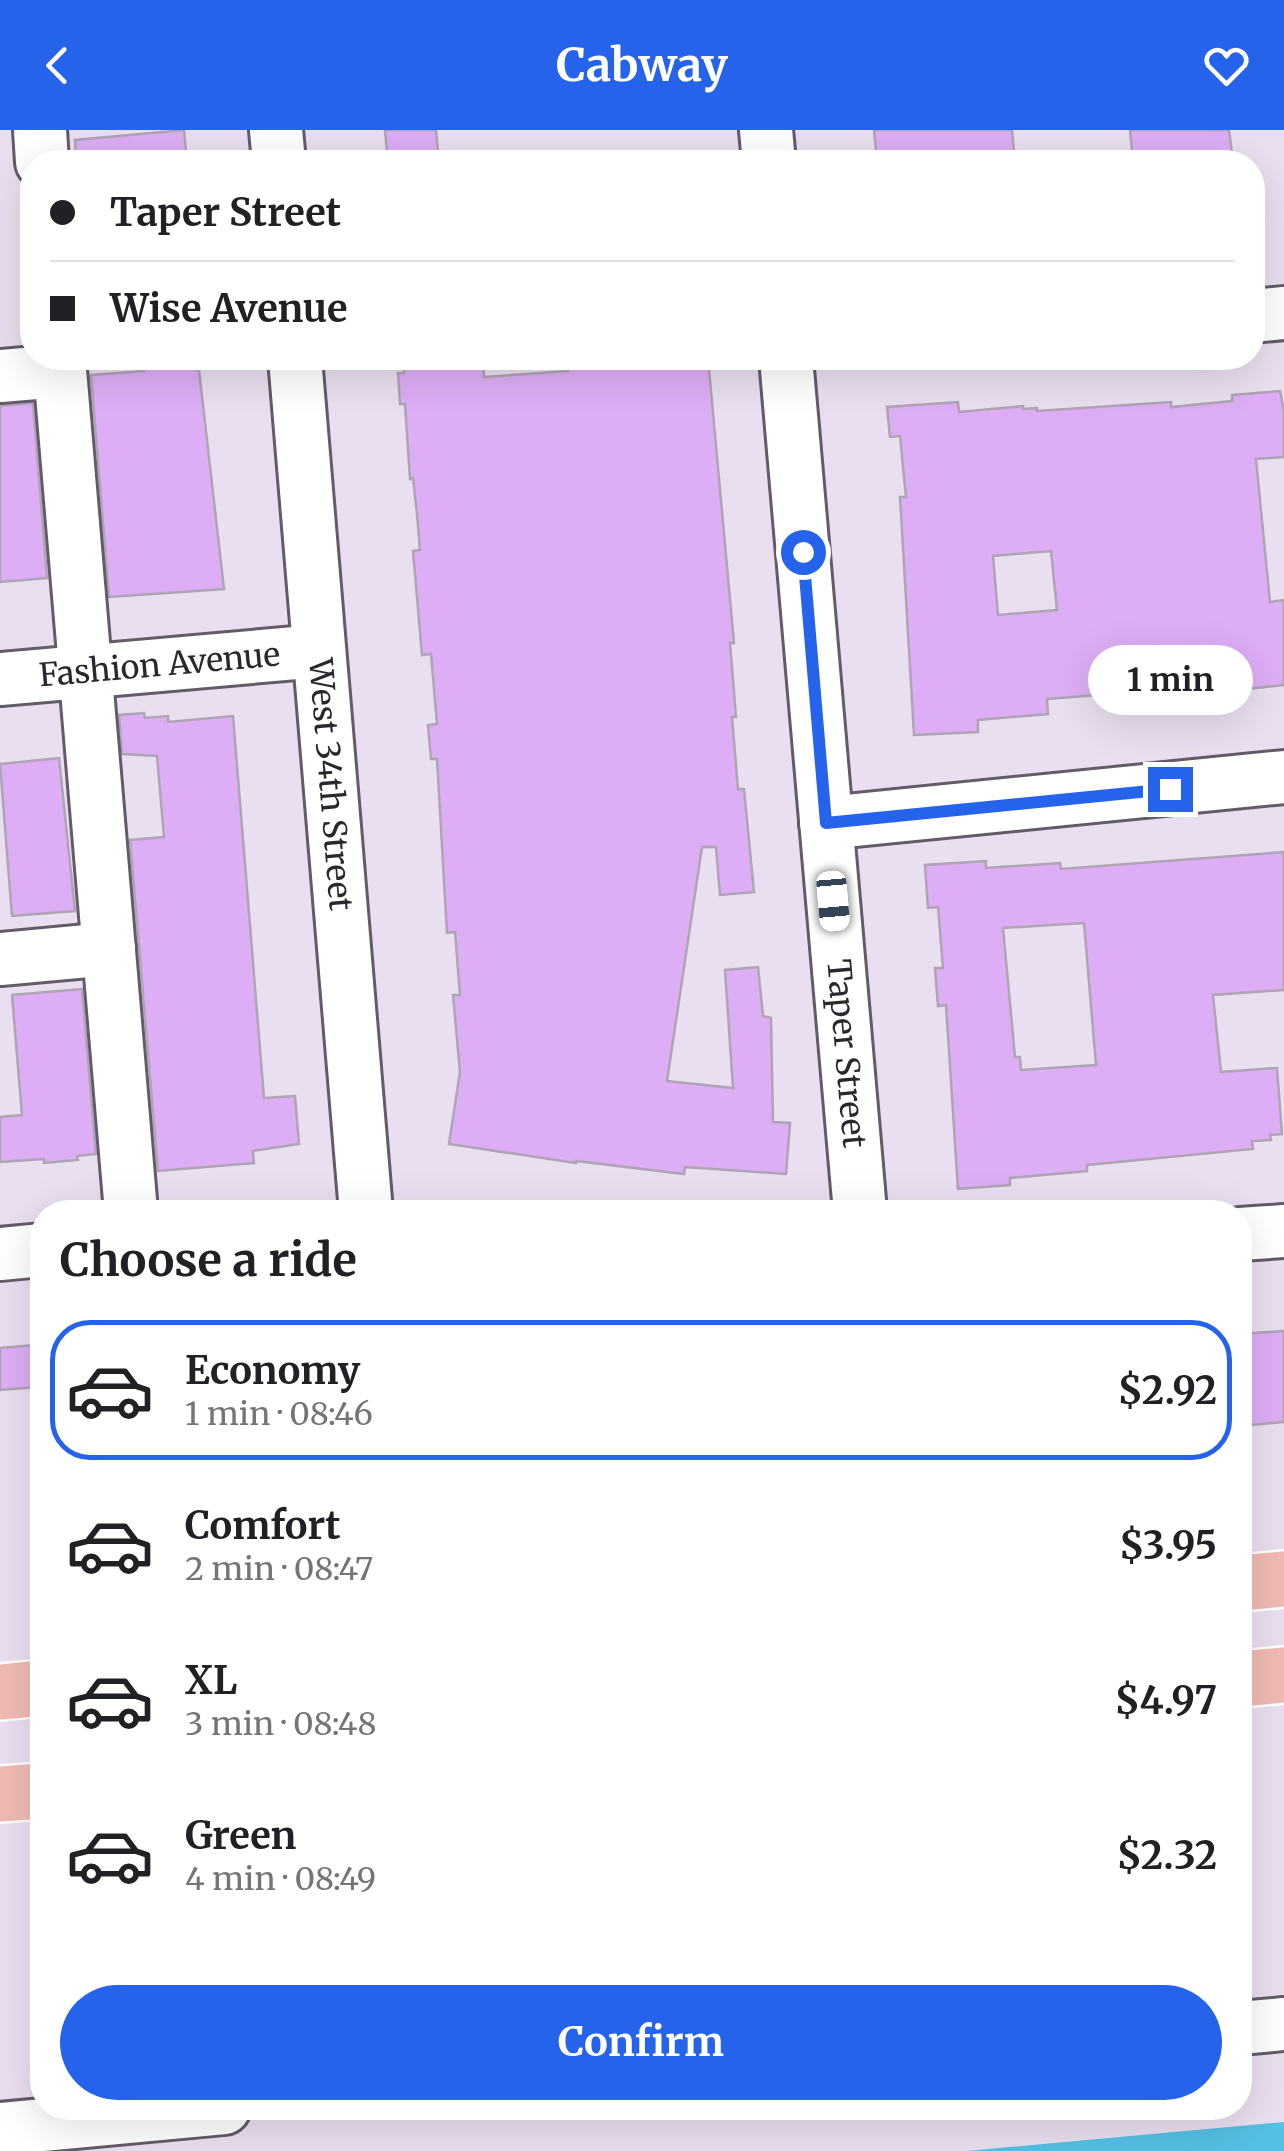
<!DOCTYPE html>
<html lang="en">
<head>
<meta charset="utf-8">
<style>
  body { margin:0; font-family:Merriweather,serif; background:#f2f2f2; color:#202124; height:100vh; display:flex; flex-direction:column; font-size:38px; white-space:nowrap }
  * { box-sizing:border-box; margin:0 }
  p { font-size:32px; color:#757577 }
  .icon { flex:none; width:55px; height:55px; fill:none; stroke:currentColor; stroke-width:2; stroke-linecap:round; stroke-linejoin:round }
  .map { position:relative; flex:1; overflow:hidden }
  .details { position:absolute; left:30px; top:1070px; width:1222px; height:920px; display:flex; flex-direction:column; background:#fff; border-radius:40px; box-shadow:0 10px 40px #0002 }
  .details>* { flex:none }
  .banner { position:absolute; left:20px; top:20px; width:1245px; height:220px; border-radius:40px; box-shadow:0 10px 40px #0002; display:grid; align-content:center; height:220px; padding:0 30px; background:#fff }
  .end { position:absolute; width:45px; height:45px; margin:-22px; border:12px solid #2563eb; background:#fff; box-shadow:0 0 0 5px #fff }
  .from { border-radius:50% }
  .bubble { position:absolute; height:70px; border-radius:35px; background:#fff; box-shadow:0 10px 40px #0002; font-size:32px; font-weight:700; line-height:70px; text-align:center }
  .car { position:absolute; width:30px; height:60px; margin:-30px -15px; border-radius:12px; box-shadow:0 0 8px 2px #0007; background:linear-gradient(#fff 24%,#345 0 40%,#fff 0 76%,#345 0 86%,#fff 0) }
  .banner b { display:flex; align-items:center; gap:35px; height:95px; font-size:38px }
  .banner b+b { border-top:2px solid #e0e0e0 }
  .banner i { width:25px; height:25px; background:#202124 }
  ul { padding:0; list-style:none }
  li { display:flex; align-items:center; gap:30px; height:140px; margin:0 20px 15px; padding:0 10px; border:5px solid transparent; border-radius:40px }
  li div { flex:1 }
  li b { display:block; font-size:38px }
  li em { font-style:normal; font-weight:700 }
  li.selected { border-color:#2563eb }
  li>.icon { width:90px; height:90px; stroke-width:1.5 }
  h2 { padding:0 30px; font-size:45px; line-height:120px }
  .cta { display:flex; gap:20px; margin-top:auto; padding:20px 30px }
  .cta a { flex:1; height:115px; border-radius:60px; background:#2563eb; color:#fff; font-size:40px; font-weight:700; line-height:115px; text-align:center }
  header { display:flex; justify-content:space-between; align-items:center; height:130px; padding:0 30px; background:#2563eb; color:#fff; font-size:45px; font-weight:700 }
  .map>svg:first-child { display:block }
</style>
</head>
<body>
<header><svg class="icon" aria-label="back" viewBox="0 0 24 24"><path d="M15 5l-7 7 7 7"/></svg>Cabway<svg class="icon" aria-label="heart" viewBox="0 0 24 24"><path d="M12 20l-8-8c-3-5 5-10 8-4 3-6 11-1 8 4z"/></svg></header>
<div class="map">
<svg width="1284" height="2021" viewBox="0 0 1284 2021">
  <rect width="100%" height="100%" fill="#eadff0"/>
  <!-- water -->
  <path fill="#54c0e4" d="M1284,1992v29h-317z"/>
  <!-- building -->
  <g fill="#ddadf5" stroke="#afa4b4" stroke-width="2.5" fill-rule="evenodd">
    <path d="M184,0l3,32h-111l-1,-22z"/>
    <path d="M385,0h51l3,32h-51z"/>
    <path d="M874,0h138l3,32h-138z"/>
    <path d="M1130,0h99l4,32h-100z"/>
    <path d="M143,228h51l2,12h3l25,219 -115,8 -18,-222 53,-4z"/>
    <path d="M403,228h80l1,19 84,-6 -1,-13h141l26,285h-4l6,74h-4l6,72h6l10,103 -34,3 -4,-48h-14l-35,234 66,7 -8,-118 33,-3 5,49 8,2 2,104 17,1 -4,51 -101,-7 -1,7 -108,-13v2l-127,-19 11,-72 -7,-77h7l-5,-63 -8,1 -10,-174h-6l-3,-34 9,-1 -6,-70 -9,1 -9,-104 7,-1 -3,-36 -4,-36 -3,1 -5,-75h-5l-2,-31h6z"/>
    <path d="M1280,261l4,20v46l-28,2 14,143 14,-2v85l-120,13v-8l-117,9 1,15 -70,6v12l-64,3 -14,-238h6l-6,-61 -10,1 -3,-30 71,-5 1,10 64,-6v3l14,-1v3l134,-9v5l61,-6v-6zM1051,421l6,59 -59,5 -5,-59z"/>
    <path d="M33,273l14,175 -47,4v-176z"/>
    <path d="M144,583l1,5 23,-2v6l65,-6 31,382 31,-2 4,48 -46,7 1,12 -96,8 -28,-331 34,-3 -7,-81 -35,-2 -3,-39z"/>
    <path d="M59,628l16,153 -63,5 -12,-152z"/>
    <path d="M1284,722v138l-71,5 8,77 56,-4 5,66 -12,1 1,5 -19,1 1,8 -166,16v6l-77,7v7l-52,4 -12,-184 -8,1 -3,-38h8l-5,-61 -10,1 -3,-43 61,-4v7l74,-5 1,6zM1084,793l12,142 -75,5 -1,-13h-5l-12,-129z"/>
    <path d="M82,859l14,165 -19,2 1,4 -34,3v-4l-44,3v-45l22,-2 -10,-120z"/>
    <path d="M1284,1201v91l-44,4v-92z"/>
    <path d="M34,1215l3,42 -37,3v-42z"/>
  </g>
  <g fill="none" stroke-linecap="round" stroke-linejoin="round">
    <!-- minor casing -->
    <g stroke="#645b69" stroke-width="58">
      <g id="minor">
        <path d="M40,0l2,32"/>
        <path d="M276,0l3,32"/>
        <path d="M766,0l3,32"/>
        <path d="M1252,186l32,-3"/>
        <path d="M59,228l72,854"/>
        <path id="s1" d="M295,228l71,854"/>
        <path id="s2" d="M786,228l74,854"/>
        <path d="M0,246l60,-5"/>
        <path id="s3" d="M0,549l319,-28"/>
        <path d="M826,693l458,-46"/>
        <path d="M0,829l109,-10"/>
        <path d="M1240,1104l44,-3"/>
        <path d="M0,1124l42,-4"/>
        <path d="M1240,1898l44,-4"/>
        <path d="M0,1999l224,-21"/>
      </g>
    </g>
    <!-- highway casing -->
    <g stroke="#fff" stroke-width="60">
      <g id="highway">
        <path d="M1240,1453l44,-4"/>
        <path d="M1240,1549l44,-4"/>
        <path d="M0,1562l42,-4"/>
        <path d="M0,1664l42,-3"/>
      </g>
    </g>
    <!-- minor -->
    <use href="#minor" stroke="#fff" stroke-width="52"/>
    <!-- highway -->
    <use href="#highway" stroke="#f0bbb4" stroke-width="55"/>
  </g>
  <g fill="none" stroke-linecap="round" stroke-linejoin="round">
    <!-- route -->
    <path stroke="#2563eb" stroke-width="12" d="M803,422l23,271 344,-34"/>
  </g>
  <g text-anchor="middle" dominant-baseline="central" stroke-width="8" stroke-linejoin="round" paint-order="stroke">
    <!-- street labels -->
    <g font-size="32" fill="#2b272e" stroke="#eadff0">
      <text stroke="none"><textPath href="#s3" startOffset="160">Fashion Avenue</textPath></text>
      <text stroke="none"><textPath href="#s1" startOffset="428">West 34th Street</textPath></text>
      <text stroke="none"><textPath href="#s2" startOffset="698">Taper Street</textPath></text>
    </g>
  </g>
</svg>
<i class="end from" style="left:803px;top:422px"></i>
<i class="end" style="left:1170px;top:659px"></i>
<div class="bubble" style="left:1088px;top:515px;width:165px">1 min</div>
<i class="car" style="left:833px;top:771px;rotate:175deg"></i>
<div class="banner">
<b><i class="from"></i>Taper Street</b>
<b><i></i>Wise Avenue</b>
</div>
<section class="details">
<h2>Choose a ride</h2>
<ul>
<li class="selected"><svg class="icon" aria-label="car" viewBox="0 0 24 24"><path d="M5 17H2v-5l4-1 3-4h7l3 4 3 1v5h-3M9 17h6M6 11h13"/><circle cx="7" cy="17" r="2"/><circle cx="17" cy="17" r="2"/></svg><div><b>Economy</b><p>1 min · 08:46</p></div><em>$2.92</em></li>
<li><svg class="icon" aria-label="car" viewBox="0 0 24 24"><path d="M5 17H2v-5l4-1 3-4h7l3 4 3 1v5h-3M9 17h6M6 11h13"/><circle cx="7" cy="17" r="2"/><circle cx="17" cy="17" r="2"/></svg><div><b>Comfort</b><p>2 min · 08:47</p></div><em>$3.95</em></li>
<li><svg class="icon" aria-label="car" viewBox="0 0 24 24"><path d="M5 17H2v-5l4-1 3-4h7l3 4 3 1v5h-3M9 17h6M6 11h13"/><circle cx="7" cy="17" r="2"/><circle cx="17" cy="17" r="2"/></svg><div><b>XL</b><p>3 min · 08:48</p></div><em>$4.97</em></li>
<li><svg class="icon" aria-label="car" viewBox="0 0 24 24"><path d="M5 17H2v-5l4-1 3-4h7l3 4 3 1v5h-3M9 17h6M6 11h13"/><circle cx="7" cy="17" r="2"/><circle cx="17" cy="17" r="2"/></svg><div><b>Green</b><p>4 min · 08:49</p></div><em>$2.32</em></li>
</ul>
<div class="cta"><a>Confirm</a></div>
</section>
</div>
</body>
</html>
